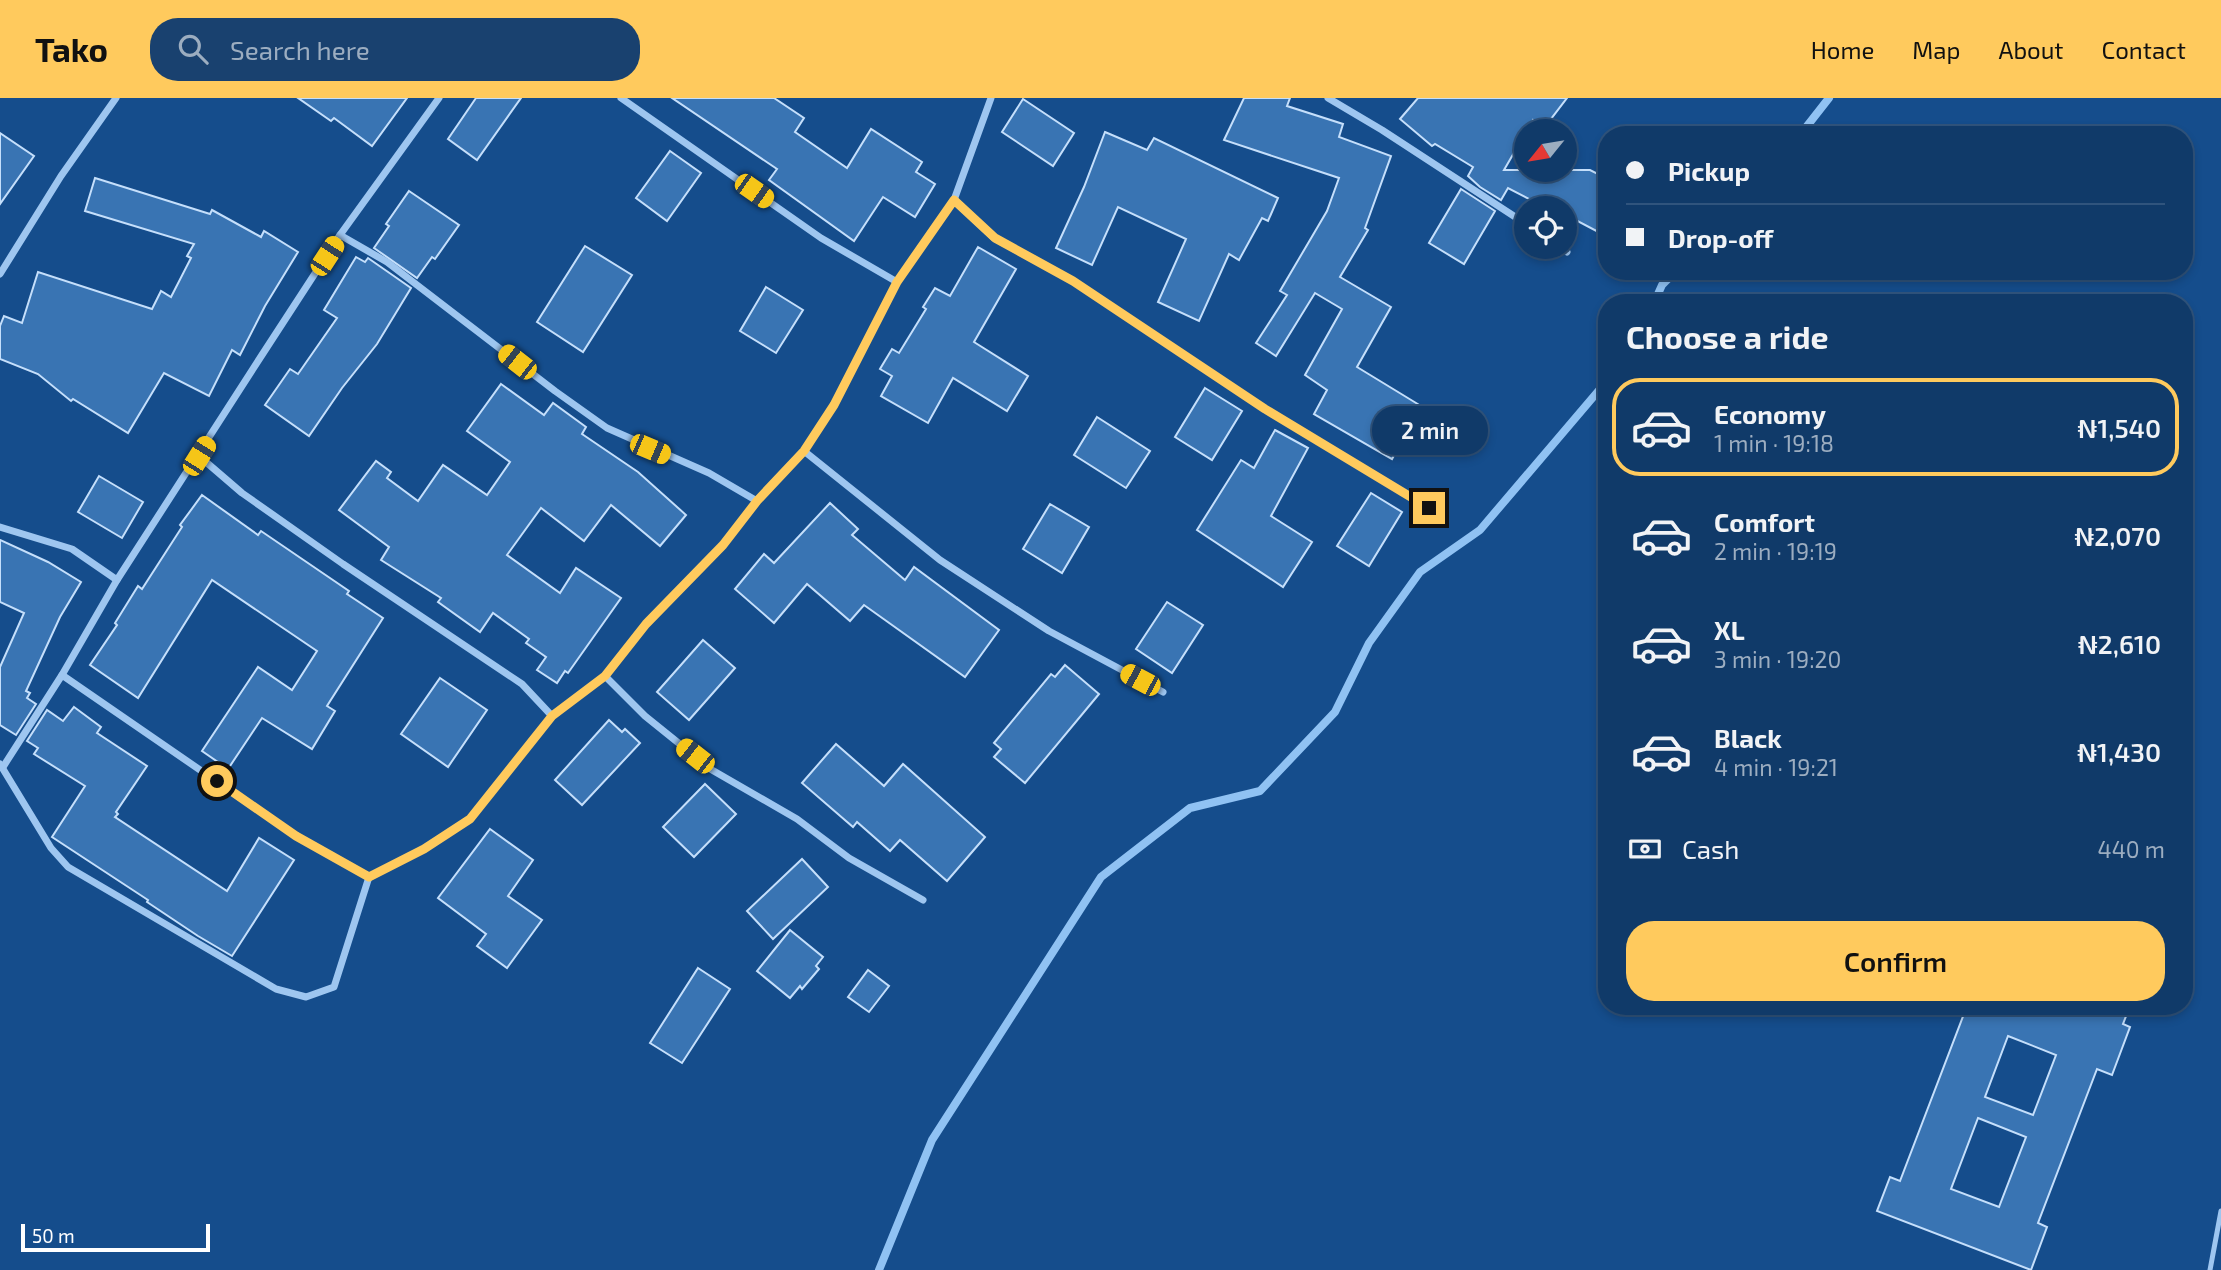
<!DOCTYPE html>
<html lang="en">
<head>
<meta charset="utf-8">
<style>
  body { margin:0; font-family:"Exo 2",sans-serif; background:#19416f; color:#f1f3f6; height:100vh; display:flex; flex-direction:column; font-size:26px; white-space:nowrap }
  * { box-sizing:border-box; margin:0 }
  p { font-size:23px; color:#9cadc0 }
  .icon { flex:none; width:38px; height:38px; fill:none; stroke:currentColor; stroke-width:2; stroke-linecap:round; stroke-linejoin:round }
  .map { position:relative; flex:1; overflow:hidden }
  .drawer { position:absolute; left:1598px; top:196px; width:595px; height:721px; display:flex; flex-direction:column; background:#103a69; border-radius:28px; box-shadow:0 4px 10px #0003,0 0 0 2px #30547d }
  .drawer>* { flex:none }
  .banner { position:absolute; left:1598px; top:28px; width:595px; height:154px; border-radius:28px; box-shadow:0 4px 10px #0003,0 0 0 2px #30547d; display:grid; align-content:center; height:154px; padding:0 28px; background:#103a69 }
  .needle { width:46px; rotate:240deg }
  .fabs { position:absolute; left:1514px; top:21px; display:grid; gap:14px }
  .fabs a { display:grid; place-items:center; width:63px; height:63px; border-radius:50%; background:#103a69; box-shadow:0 4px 10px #0003,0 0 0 2px #30547d; font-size:35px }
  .scale { position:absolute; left:21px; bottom:18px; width:189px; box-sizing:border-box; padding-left:7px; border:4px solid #fff; border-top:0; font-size:19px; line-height:24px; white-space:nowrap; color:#fff; -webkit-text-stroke:5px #154d8c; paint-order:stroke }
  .end { position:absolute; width:32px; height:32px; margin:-16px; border:9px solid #ffca5d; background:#111; box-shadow:0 0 0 4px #111 }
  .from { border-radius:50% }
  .bubble { position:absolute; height:49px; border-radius:24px; background:#103a69; box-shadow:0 4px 10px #0003,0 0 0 2px #30547d; font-size:23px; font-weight:600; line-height:49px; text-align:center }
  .car { position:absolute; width:21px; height:42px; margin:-21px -10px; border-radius:9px; box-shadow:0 0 5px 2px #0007; background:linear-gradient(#f5c518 24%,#345 0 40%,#f5c518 0 76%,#345 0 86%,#f5c518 0) }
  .banner b { display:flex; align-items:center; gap:24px; height:66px; font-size:26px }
  .banner b+b { border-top:2px solid #30547d }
  .banner i { width:18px; height:18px; background:#f1f3f6 }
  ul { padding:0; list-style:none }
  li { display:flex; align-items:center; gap:21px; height:98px; margin:0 14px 10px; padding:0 14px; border:4px solid transparent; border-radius:28px }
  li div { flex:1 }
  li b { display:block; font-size:26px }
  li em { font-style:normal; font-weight:600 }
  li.active { border-color:#ffca5d }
  li>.icon { width:63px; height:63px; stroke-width:1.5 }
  h2 { padding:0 28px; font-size:32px; line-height:84px }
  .pay { display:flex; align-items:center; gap:18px; height:77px; padding:0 28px; font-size:26px }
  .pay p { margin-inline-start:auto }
  .primary-button { display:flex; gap:14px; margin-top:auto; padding:14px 28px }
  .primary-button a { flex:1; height:80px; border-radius:28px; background:#ffca5d; color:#111; font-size:28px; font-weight:600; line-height:80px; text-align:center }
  header { display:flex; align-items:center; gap:42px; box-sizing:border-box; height:98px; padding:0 35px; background:#ffca5d; color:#111 }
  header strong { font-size:33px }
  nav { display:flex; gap:38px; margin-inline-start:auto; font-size:24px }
  .search { width:490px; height:63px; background:#19416f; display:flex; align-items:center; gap:18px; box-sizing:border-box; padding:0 24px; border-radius:28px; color:#9cadc0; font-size:26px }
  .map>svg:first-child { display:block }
</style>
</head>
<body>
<header>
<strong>Tako</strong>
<div class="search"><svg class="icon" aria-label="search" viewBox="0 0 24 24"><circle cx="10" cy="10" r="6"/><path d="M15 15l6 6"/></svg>Search here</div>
<nav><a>Home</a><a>Map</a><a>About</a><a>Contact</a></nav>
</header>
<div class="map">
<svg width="2221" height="1172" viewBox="0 0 2221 1172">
  <rect width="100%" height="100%" fill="#154d8c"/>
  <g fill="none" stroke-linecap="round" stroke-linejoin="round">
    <!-- stream -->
    <g stroke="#90c2f3" stroke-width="8">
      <path d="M1800,37l29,-37"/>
      <path d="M1654,205l8,-18 14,-14"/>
      <path d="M879,1172l53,-130 169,-263 89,-69 70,-17 75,-79 34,-69 51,-71 60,-42 126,-148"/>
    </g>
  </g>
  <!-- building -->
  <g fill="#3974b3" stroke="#c5dffb" stroke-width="2" fill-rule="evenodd">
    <path d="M298,0h109l-35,48 -38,-28 -3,3z"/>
    <path d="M476,0h45l-44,62 -29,-21z"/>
    <path d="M672,0h102l30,20 -9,14 52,36 24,-39 51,33 -6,10 19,12 -20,33 -32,-20 -29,44 -85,-61 8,-11z"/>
    <path d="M1244,0h46l-3,8 56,18 -4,13 52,19 -26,72 3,2 -28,47 51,30 -34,60 64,39 -29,53 -78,-45 13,-24 -22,-15 37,-66 -27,-16 -39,63 -20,-13 31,-48 -7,-4 47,-80 12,-33 -115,-38z"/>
    <path d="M1418,0h149l-23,30 -11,-8 -29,50h86l16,8v58l-42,-22v-6h-18l-38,-20 -7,12 -21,-13 -12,-11 5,-9 -38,-23 -3,2 -32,-27z"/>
    <path d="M1023,1l51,34 -21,33 -51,-34z"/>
    <path d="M1105,34l42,18 7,-12 124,60 -10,23 -6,-3 -23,42 -10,-6 -30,67 -41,-19 28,-63 -68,-32 -26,58 -36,-17 28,-61z"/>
    <path d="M0,35l34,23 -34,48z"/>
    <path d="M670,53l31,22 -34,48 -31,-23z"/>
    <path d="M95,80l115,36 2,-4 49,27 3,-6 34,21 -33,54 -25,49 -8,-5 -23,46 -45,-23 -36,60 -55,-34 -2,2 -33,-27 -38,-15v-33l4,-10 18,7 16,-51 114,37 9,-18 10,6 20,-39 -4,-2 7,-12 -109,-33z"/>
    <path d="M1461,91l34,22 -31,53 -35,-21z"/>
    <path d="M409,93l50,34 -24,34 -3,-2 -15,21 -43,-30 15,-22 -3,-2z"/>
    <path d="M585,148l47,29 -49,77 -46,-30z"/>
    <path d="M978,149l38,22 -42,73 54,34 -21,35 -54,-33 -25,45 -47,-27 11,-20 -12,-7 12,-20 7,4 27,-44 -3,-2 12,-19 15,8z"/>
    <path d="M356,159l9,5 3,-4 43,30 -34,56 -35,44 -33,48 -44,-31 25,-36 8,5 39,-56 -13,-8z"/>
    <path d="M766,189l37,23 -27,43 -36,-22z"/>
    <path d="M501,286l43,31 9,-12 33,24 -4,7 56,38 48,43 -26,31 -49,-41 -27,36 -43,-33 -34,47 53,38 16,-25 45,30 -53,75 -3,-2 -8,12 -20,-13 9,-13 -20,-14 3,-4 -36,-26 -13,19 -42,-30 3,-4 -60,-38 8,-13 -50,-37 37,-49 15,11 -4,6 31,23 25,-36 44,30 23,-33 -43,-31z"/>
    <path d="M1205,290l37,23 -30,49 -37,-23z"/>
    <path d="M1097,319l53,34 -24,37 -52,-33z"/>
    <path d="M1275,332l33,18 -37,68 41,26 -29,45 -86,-57 44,-70 13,8z"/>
    <path d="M99,378l44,26 -21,36 -44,-26z"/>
    <path d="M1371,395l31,19 -33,54 -32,-20z"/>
    <path d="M202,397l56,40 3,-4 88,60 -2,3 36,24 -56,88 8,5 -23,38 -50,-31 -34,51 -26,-18 56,-84 34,23 25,-39 -105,-71 -74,118 -48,-33 27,-40 -2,-2 23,-37 4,3 40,-62 -2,-2z"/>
    <path d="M830,405l28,26 -6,6 53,45 9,-13 85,63 -34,47 -101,-72 -14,16 -43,-37 -33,39 -39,-34 29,-35 10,9z"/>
    <path d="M1050,406l39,23 -27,46 -39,-24z"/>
    <path d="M0,442l48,22 33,20 -21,35 -34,74 4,2 -3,5 9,6 -20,31 -16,-10v-58l24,-54 -24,-11z"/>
    <path d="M1167,504l36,23 -31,48 -36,-24z"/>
    <path d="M703,542l32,28 -46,52 -32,-28z"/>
    <path d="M1065,567l34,29 -74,89 -31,-26 7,-8 -7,-6 57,-69 4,3z"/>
    <path d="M440,580l47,32 -39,57 -47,-33z"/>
    <path d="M74,609l27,20 -4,6 50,33 -31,46 2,2 -3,3 112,74 32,-53 35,22 -62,96 -34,-20 -51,-34 1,-2 -96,-63 33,-51 -51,-32 4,-6 -11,-7 20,-31 16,11z"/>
    <path d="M609,622l13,12 3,-3 15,14 -58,62 -27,-25z"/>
    <path d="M836,646l48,42 19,-22 82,73 -38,44 -47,-41 -10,11 -33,-29 -4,5 -51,-44z"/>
    <path d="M705,686l31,30 -42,43 -31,-30z"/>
    <path d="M490,731l43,31 -25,36 34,24 -35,48 -30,-22 9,-12 -48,-36z"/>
    <path d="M802,761l26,28 -55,52 -26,-28z"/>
    <path d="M790,832l33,27 -7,9 3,3 -17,20 -2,-3 -10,12 -33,-27z"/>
    <path d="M698,870l32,21 -48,74 -32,-20z"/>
    <path d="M868,872l21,16 -20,26 -21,-15z"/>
    <path d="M1967,908h163l-7,18 7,3 -18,48 -15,-6 -59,154 9,4 -16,43 -154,-59 13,-34 10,4zM2008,938l48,19 -23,60 -48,-18zM1978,1020l48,19 -27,70 -48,-18z"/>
  </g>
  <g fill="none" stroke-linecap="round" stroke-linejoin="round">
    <!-- service -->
    <path stroke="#9ec6f0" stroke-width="5" d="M2210,1172l11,-59"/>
    <!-- minor -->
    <g stroke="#9ec6f0" stroke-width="7">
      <path d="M621,0l200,140 76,44"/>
      <path d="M1328,0l54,32 144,94"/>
      <path d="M954,102l40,38 79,43 192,128 164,99"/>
      <path d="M340,137l47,27 168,129 52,37 102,45 48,28"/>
      <path d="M1560,149l7,5"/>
      <path d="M0,176l61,-98 55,-78"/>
      <path d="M804,353l136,109 109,71 114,61"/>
      <path d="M199,358l43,37 101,71 179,120 30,32"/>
      <path d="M0,429l72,22 45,31"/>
      <path d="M62,577l234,161 73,41"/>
      <path d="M605,578l40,40 67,54 85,49 52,39 74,42"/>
      <path d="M0,666l51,84 17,19 208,122 30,8 28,-10 35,-110 55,-28 46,-30 82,-103 53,-40 41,-52 77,-79 34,-44 47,-50 30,-46 63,-123 57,-82 37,-102"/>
      <path d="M3,669l59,-92 55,-95 143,-222 80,-123 99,-137"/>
    </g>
  </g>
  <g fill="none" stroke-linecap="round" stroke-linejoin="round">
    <!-- route -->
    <path stroke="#ffca5d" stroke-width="9" d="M217,683l79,55 73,41 55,-28 46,-30 82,-103 53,-40 41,-52 77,-79 34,-44 47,-50 30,-46 63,-123 57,-82 41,38 78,43 192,128 164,99"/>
  </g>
</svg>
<div class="fabs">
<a><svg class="needle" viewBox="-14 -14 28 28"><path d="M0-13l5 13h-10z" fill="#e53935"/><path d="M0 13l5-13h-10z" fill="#9cadc0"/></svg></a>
<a><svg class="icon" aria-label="locate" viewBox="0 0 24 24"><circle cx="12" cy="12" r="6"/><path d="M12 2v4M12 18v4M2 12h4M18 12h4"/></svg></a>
</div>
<div class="scale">50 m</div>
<i class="end from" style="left:217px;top:683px"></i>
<i class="end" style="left:1429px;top:410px"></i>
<div class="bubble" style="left:1372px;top:308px;width:116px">2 min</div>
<i class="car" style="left:754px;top:93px;rotate:125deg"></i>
<i class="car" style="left:327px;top:158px;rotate:33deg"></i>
<i class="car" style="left:517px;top:264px;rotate:308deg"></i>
<i class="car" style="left:650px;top:351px;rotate:113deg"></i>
<i class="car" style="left:199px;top:358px;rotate:32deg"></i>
<i class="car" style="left:1140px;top:582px;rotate:298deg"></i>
<i class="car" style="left:695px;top:658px;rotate:308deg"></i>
<div class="banner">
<b><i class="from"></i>Pickup</b>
<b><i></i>Drop-off</b>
</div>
<section class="drawer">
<h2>Choose a ride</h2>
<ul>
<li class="active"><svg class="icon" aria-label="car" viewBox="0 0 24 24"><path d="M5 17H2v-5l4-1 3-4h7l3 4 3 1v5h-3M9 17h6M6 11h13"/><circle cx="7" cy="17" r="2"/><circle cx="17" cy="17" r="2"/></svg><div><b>Economy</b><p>1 min · 19:18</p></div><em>₦1,540</em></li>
<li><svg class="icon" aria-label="car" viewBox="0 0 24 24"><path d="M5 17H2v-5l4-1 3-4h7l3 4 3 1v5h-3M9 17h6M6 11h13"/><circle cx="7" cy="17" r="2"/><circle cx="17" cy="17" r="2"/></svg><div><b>Comfort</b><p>2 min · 19:19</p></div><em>₦2,070</em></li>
<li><svg class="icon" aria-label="car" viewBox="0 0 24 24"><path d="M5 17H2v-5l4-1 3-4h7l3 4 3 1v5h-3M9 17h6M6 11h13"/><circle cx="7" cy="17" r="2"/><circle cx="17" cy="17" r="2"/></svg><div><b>XL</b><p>3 min · 19:20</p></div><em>₦2,610</em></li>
<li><svg class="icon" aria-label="car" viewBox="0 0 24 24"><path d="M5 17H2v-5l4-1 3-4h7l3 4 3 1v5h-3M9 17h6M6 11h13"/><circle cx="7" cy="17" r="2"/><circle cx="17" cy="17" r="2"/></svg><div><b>Black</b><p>4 min · 19:21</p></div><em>₦1,430</em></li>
</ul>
<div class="pay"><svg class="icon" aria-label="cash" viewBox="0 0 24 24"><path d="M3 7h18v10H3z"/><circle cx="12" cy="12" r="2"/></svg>Cash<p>440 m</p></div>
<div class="primary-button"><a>Confirm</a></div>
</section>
</div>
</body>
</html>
